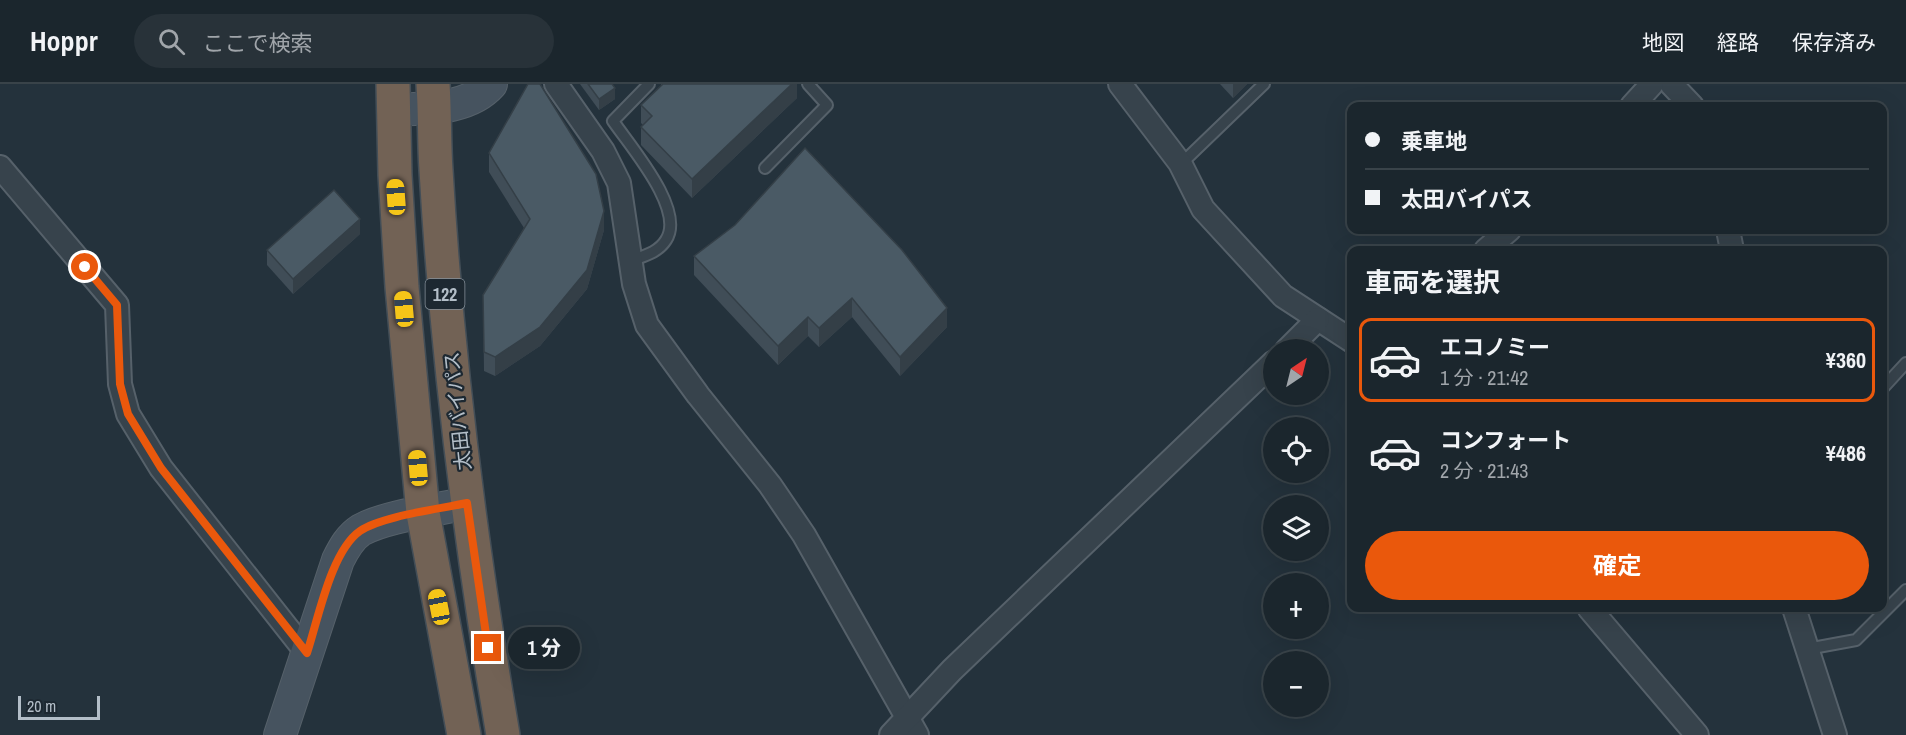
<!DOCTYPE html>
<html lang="ja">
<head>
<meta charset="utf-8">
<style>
  body { margin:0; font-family:"Archivo Narrow","Noto Sans JP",sans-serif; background:#283239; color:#f1f3f6; height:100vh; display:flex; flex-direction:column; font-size:22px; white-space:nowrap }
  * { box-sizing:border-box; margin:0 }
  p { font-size:20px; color:#a0a5aa }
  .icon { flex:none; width:33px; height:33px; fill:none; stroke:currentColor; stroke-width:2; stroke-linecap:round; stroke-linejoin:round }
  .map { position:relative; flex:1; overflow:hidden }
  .panel { position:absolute; left:1347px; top:162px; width:540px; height:366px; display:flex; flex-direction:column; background:#1b262d; border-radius:12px; box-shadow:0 6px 24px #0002,0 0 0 2px #394349 }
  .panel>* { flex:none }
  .top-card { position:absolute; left:1347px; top:18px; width:540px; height:132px; border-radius:12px; box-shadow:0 6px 24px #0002,0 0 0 2px #394349; display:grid; align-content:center; height:132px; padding:0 18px; background:#1b262d }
  .needle { width:39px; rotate:35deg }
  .tools { position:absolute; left:1263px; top:255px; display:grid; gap:12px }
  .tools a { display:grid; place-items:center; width:66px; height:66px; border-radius:50%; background:#1b262d; box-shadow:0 6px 24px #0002,0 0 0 2px #394349; font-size:30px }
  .scale { position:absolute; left:18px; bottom:15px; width:82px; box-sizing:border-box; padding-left:6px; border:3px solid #b3bec8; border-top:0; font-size:16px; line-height:21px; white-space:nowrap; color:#b3bec8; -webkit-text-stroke:4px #1d2831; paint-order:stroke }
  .end { position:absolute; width:27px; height:27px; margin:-14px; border:8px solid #ea580c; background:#fff; box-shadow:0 0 0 3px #fff }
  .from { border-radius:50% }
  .bubble { position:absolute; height:42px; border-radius:21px; background:#1b262d; box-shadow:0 6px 24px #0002,0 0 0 2px #394349; font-size:20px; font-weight:700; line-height:42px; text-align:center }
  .car { position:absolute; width:18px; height:36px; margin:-18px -9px; border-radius:8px; box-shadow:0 0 4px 2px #0007; background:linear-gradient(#f5c518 24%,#345 0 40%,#f5c518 0 76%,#345 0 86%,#f5c518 0) }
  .top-card b { display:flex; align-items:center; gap:21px; height:57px; font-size:22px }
  .top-card b+b { border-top:2px solid #394349 }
  .top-card i { width:15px; height:15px; background:#f1f3f6 }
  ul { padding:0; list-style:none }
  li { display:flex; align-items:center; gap:18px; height:84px; margin:0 12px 9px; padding:0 6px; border:3px solid transparent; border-radius:12px }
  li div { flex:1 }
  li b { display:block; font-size:22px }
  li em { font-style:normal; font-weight:700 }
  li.active { border-color:#ea580c }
  li>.icon { width:54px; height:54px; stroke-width:1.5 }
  h2 { padding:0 18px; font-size:27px; line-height:72px }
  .action { display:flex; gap:12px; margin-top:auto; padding:12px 18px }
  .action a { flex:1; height:69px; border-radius:36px; background:#ea580c; color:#fff; font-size:24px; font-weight:700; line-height:69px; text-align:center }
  header { display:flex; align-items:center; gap:36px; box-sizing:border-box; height:84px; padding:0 30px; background:#1b262d; border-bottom:2px solid #394349 }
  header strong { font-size:28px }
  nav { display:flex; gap:33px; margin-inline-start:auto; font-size:21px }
  .search { width:420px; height:54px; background:#283239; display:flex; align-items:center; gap:15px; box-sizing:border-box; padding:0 21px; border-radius:33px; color:#a0a5aa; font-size:22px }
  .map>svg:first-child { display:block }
</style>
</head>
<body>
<header>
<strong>Hoppr</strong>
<div class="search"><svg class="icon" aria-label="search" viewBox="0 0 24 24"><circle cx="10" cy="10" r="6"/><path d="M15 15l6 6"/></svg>ここで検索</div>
<nav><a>地図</a><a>経路</a><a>保存済み</a></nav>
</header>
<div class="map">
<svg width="1906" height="651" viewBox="0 0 1906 651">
  <rect width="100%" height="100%" fill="#24323c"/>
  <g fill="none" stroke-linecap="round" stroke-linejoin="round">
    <!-- lane casing -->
    <g stroke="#56616a" stroke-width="14">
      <g id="lane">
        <path d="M1181,80l83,-80"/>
        <path d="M765,84l62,-63 -19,-21"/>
        <path d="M630,177c13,-5 28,-8 36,-21 20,-30 -36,-94 -53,-119l36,-37"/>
        <path d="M1882,305l24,-26"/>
        <path d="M1807,565l49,-9 50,-50"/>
      </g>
    </g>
    <!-- street casing -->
    <g stroke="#56616a" stroke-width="26">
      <g id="street">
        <path d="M556,0l47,67 16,32 15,101 13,41 51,70 72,90 34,50 113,200"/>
        <path d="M1120,0l60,79 23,46 80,87 69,45"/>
        <path d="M1671,0l21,22"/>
        <path d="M1632,22l20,-22"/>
        <path d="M0,83l117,138 3,79 8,30 33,54 146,185"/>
        <path d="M1728,146l4,20"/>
        <path d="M1486,166l23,-20"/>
        <path d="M1287,266l31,-31"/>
        <path d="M1589,524l108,127"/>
        <path d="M1794,524l41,127"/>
        <path d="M891,651l61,-65 322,-308"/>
      </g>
    </g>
    <!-- secondary casing -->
    <g stroke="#56616a" stroke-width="34">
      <g id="secondary">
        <path d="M394,26c32,-2 74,0 97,-26"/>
        <path d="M280,651l58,-175c6,-12 12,-23 23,-30 25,-14 77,-20 106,-27"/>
      </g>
    </g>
    <!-- highway casing -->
    <g stroke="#434e57" stroke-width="36">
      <g id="highway">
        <path d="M393,0l2,91 7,112 21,226 41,222"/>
        <path d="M433,0c2,29 1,58 3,86 11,190 35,378 67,565"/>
      </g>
    </g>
    <!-- lane -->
    <use href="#lane" stroke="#37434c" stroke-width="10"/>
    <!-- street -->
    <use href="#street" stroke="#37434c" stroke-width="22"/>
    <!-- secondary -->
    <use href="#secondary" stroke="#46535f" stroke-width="32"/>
    <!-- highway -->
    <use href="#highway" stroke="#726255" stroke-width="33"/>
  </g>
  <!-- wall -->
  <g fill="#404d57">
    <path d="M580,0h32l3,15 -16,11z"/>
    <path d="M661,0h136v14l-105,100 -51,-53v-18l2,-2 -2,-2v-18l20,-19z"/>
    <path d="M1220,0h27l-14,14z"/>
    <path d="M489,69l115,77 -17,59 -47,57 -45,30 -11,-5 -1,-76 41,-67 -35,-56z"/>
    <path d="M735,141l212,102 -47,49 -48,-59 -33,30 -11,-11 -30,29 -84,-90v-19z"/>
    <path d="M360,150l-67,60 -26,-29v-15z"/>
  </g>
  <!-- shaded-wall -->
  <g fill="#343f47">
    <path d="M792,0h5v14l-105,100v-19z"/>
    <path d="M1233,0h14l-14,14z"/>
    <path d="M615,4v11l-16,11v-11z"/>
    <path d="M604,127v19l-17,59 -47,57 -45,30v-19z"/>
    <path d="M360,135v15l-67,60v-15z"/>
    <path d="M852,214v19l-33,30v-19z"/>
    <path d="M947,224v19l-47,49v-19z"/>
    <path d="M808,233v19l-30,29v-19z"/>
  </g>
  <!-- building -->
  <g fill="#4a5a65" stroke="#343f47" stroke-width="1.5">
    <path d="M528,0h12l56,90 8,37 -17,59 -47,57 -45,30 -11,-5 -1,-57 47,-76 -41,-66z"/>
    <path d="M588,0h24l3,4 -16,11z"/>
    <path d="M663,0h129l-100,95 -51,-52 11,-11 -11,-11z"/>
    <path d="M805,64l97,102 45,58 -47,49 -48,-59 -33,30 -11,-11 -30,29 -84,-90 41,-31z"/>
    <path d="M334,106l26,29 -67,60 -26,-29z"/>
  </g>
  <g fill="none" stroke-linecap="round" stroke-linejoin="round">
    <!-- route -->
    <path stroke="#ea580c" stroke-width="8" d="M85,183l32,38 3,79 8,30 33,54 146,185c11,-33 24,-102 53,-122 21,-15 80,-22 107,-28l21,145"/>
  </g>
  <g text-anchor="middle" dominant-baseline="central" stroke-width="4.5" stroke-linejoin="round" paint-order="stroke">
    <!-- shield labels -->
    <rect fill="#1d2831" stroke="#86919b" stroke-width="1.5" x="425.5" y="195" width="39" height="30" rx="4.5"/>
    <g font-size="18" font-weight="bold" fill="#b3bec8">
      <text x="445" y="210">122</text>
    </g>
    <!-- street labels -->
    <g font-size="20" fill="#b3bec8" stroke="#1d2831">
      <text transform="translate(457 327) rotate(-96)">太田バイパス</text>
    </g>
  </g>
</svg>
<div class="tools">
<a><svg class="needle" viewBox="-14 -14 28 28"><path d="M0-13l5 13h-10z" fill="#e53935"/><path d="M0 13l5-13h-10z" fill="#a0a5aa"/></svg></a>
<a><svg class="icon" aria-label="locate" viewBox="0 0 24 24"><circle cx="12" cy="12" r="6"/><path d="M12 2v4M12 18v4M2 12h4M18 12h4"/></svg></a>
<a><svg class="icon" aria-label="layers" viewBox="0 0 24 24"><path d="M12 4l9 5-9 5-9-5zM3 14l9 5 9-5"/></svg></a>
<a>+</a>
<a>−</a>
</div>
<div class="scale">20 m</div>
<i class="end from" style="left:85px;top:183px"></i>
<i class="end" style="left:488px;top:564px"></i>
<div class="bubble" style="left:508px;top:543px;width:72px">1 分</div>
<i class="car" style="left:396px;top:113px;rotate:356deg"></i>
<i class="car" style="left:404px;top:225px;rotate:355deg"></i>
<i class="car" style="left:418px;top:384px;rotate:355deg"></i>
<i class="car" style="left:439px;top:523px;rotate:349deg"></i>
<div class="top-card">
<b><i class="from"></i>乗車地</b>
<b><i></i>太田バイパス</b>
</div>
<section class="panel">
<h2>車両を選択</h2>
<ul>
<li class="active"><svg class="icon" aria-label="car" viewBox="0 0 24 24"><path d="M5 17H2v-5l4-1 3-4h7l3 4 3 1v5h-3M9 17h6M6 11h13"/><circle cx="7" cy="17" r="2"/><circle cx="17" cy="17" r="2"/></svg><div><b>エコノミー</b><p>1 分 · 21:42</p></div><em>¥360</em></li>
<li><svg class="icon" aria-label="car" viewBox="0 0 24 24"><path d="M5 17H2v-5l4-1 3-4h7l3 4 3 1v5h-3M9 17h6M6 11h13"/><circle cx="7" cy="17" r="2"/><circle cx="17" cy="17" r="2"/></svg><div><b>コンフォート</b><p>2 分 · 21:43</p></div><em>¥486</em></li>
</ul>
<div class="action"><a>確定</a></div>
</section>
</div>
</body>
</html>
